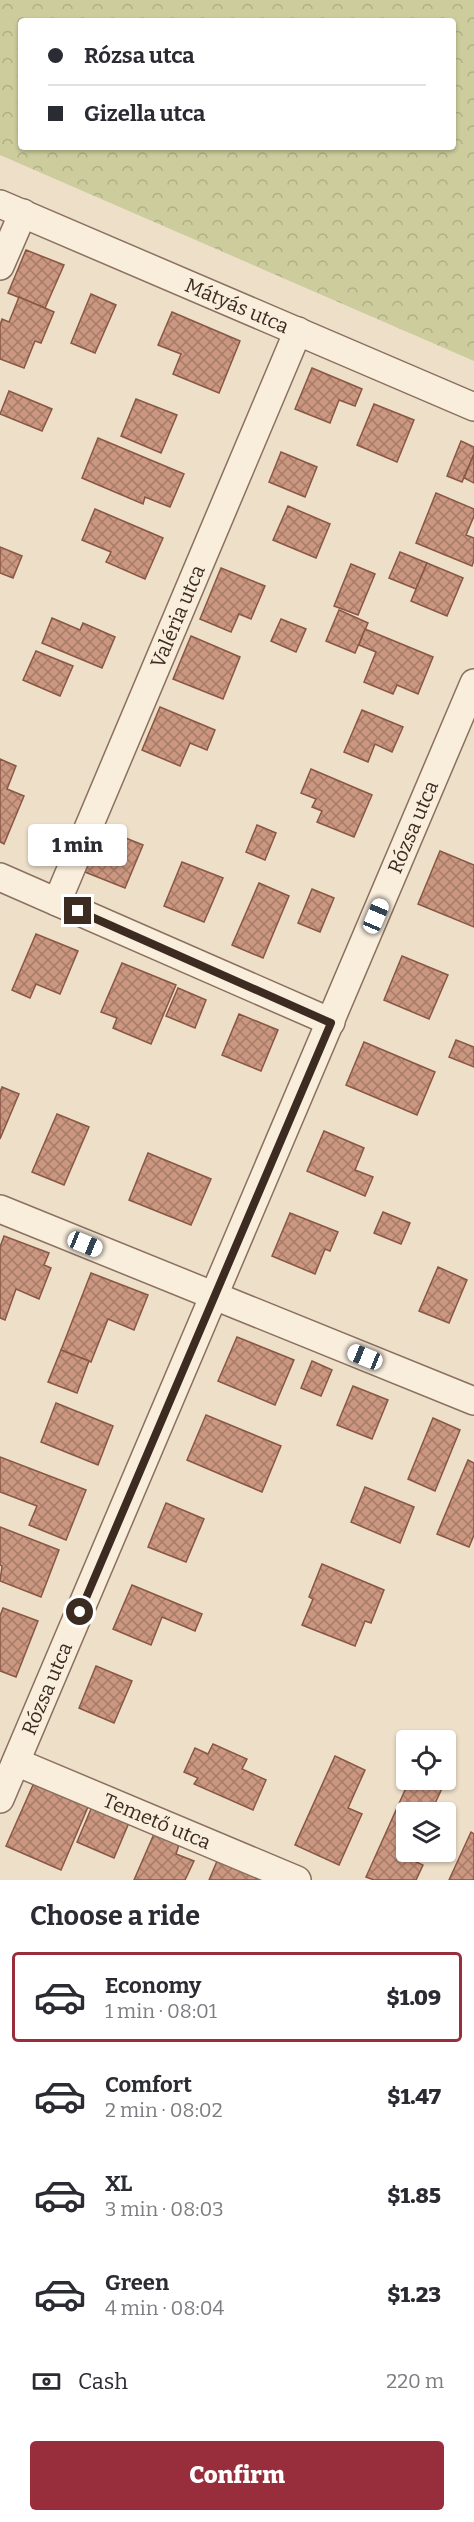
<!DOCTYPE html>
<html lang="en">
<head>
<meta charset="utf-8">
<style>
  body { margin:0; font-family:Bitter,serif; background:#f7f7f7; color:#2b2b33; height:100vh; display:flex; flex-direction:column; font-size:22px; white-space:nowrap }
  * { box-sizing:border-box; margin:0 }
  p { font-size:20px; color:#7c7c81 }
  .icon { flex:none; width:33px; height:33px; fill:none; stroke:currentColor; stroke-width:2; stroke-linecap:round; stroke-linejoin:round }
  .map { position:relative; height:1880px; overflow:hidden }
  .sheet { display:flex; flex-direction:column; background:#fff; flex:1 }
  .sheet>* { flex:none }
  .guide { position:absolute; left:18px; top:18px; width:438px; height:132px; border-radius:6px; box-shadow:0 2px 4px #0004; display:grid; align-content:center; height:132px; padding:0 30px; background:#fff }
  .controls { position:absolute; left:396px; top:1730px; display:grid; gap:12px }
  .controls a { display:grid; place-items:center; width:60px; height:60px; border-radius:6px; background:#fff; box-shadow:0 2px 4px #0004; font-size:30px }
  .end { position:absolute; width:27px; height:27px; margin:-14px; border:8px solid #3b2b21; background:#fff; box-shadow:0 0 0 3px #fff }
  .from { border-radius:50% }
  .bubble { position:absolute; height:42px; border-radius:6px; background:#fff; box-shadow:0 2px 4px #0004; font-size:20px; font-weight:800; line-height:42px; text-align:center }
  .car { position:absolute; width:18px; height:36px; margin:-18px -9px; border-radius:8px; box-shadow:0 0 4px 2px #0007; background:linear-gradient(#fff 24%,#345 0 40%,#fff 0 76%,#345 0 86%,#fff 0) }
  .guide b { display:flex; align-items:center; gap:21px; height:57px; font-size:22px }
  .guide b+b { border-top:2px solid #e1e1e2 }
  .guide i { width:15px; height:15px; background:#2b2b33 }
  ul { padding:0; list-style:none }
  li { display:flex; align-items:center; gap:18px; height:90px; margin:0 12px 9px; padding:0 18px; border:3px solid transparent; border-radius:6px }
  li div { flex:1 }
  li b { display:block; font-size:22px }
  li em { font-style:normal; font-weight:800 }
  li.active { border-color:#982e3b }
  li>.icon { width:54px; height:54px; stroke-width:1.5 }
  h2 { padding:0 30px; font-size:27px; line-height:72px }
  .pay { display:flex; align-items:center; gap:15px; height:66px; padding:0 30px; font-size:22px }
  .pay p { margin-inline-start:auto }
  .cta { display:flex; gap:12px; margin-top:auto; padding:12px 30px }
  .cta a { flex:1; height:69px; border-radius:6px; background:#982e3b; color:#fff; font-size:24px; font-weight:800; line-height:69px; text-align:center }
  .map>svg:first-child { display:block }
</style>
</head>
<body>
<div class="map">
<svg width="474" height="1880" viewBox="0 0 474 1880">
  <defs>
    <pattern id="forest-crowns" width="20" height="18" patternUnits="userSpaceOnUse" patternTransform="scale(1.5)"><rect width="20" height="18" fill="#cccc9c"/><path d="M2 6a3 3 0 1 1 6 0M12 15a3 3 0 1 1 6 0" fill="none" stroke="#b0af86"/></pattern>
    <pattern id="building-cross-hatch" width="8" height="8" patternUnits="userSpaceOnUse" patternTransform="scale(1.5)"><rect width="8" height="8" fill="#cb9780"/><path d="M0 0l8 8M0 8l8-8" fill="none" stroke="#a67b68"/></pattern>
  </defs>
  <rect width="100%" height="100%" fill="#eedfc9"/>
  <!-- forest -->
  <path fill="url(#forest-crowns)" fill-rule="evenodd" d="M0,0h474v361l-474,-206zM21,21h432v126h-432z"/>
  <!-- building -->
  <g fill="url(#building-cross-hatch)" stroke="#895744" stroke-width="1.5">
    <path d="M26,250l38,15 -19,43 -37,-15z"/>
    <path d="M91,294l25,11 -21,48 -24,-10z"/>
    <path d="M19,297l35,15 -13,31 -6,-2 -11,27 -24,-9v-34l2,-6 7,3z"/>
    <path d="M172,312l68,29 -21,52 -46,-19 8,-20 -23,-9z"/>
    <path d="M312,368l50,21 -7,17 -16,-6 -9,23 -35,-14z"/>
    <path d="M9,391l43,18 -10,22 -42,-17z"/>
    <path d="M136,399l41,16 -16,38 -40,-17z"/>
    <path d="M374,404l40,16 -17,42 -40,-17z"/>
    <path d="M98,438l86,36 -14,33 -25,-10 -2,7 -61,-26z"/>
    <path d="M461,441l13,6v7l-12,28 -15,-6z"/>
    <path d="M281,452l36,15 -12,30 -36,-15z"/>
    <path d="M474,454v29l-10,-5z"/>
    <path d="M436,493l38,16v7l-8,19 8,3v22l-2,6 -56,-23z"/>
    <path d="M288,506l42,18 -14,34 -43,-18z"/>
    <path d="M95,509l68,29 -18,41 -39,-17 5,-10 -29,-12z"/>
    <path d="M0,547l22,9 -9,22 -13,-5z"/>
    <path d="M400,552l27,11 -11,26 -27,-11z"/>
    <path d="M427,563l36,15 -16,38 -36,-15z"/>
    <path d="M351,564l24,10 -17,41 -24,-9z"/>
    <path d="M221,568l44,18 -14,33 -12,-5 -8,18 -31,-13z"/>
    <path d="M339,610l29,13 -13,30 -29,-12z"/>
    <path d="M52,618l28,12 3,-7 32,14 -13,31 -60,-25z"/>
    <path d="M281,619l25,10 -10,23 -25,-11z"/>
    <path d="M365,629l68,28 -15,37 -21,-9 -4,9 -29,-12 12,-30 -17,-7z"/>
    <path d="M191,636l49,21 -17,42 -50,-20z"/>
    <path d="M36,651l37,15 -13,30 -37,-16z"/>
    <path d="M160,707l55,23 -8,20 -17,-7 -10,23 -38,-16z"/>
    <path d="M362,710l41,17 -11,25 -17,-8 -7,18 -24,-10z"/>
    <path d="M0,759l16,7 -9,23 17,7 -20,48 -4,-2z"/>
    <path d="M311,769l61,26 -18,42 -37,-15 5,-11 -10,-4 4,-8 -15,-6z"/>
    <path d="M257,825l19,8 -11,27 -19,-8z"/>
    <path d="M103,829l40,16 -18,43 -40,-16z"/>
    <path d="M440,851l34,14v62l-56,-23z"/>
    <path d="M182,862l41,16 -19,44 -40,-16z"/>
    <path d="M259,883l30,13 -26,62 -31,-13z"/>
    <path d="M312,889l22,9 -14,34 -22,-9z"/>
    <path d="M36,934l42,17 -18,43 -24,-10 -6,14 -18,-8z"/>
    <path d="M402,956l46,19 -19,44 -45,-19z"/>
    <path d="M122,963l54,22 -25,59 -38,-16 4,-10 -16,-6z"/>
    <path d="M178,988l28,12 -11,28 -29,-12z"/>
    <path d="M239,1014l39,16 -17,41 -39,-16z"/>
    <path d="M456,1040l18,7v20l-25,-10z"/>
    <path d="M364,1042l71,30 -18,43 -71,-30z"/>
    <path d="M2,1087l17,7 -19,45v-47z"/>
    <path d="M57,1114l32,13 -25,58 -32,-13z"/>
    <path d="M324,1131l40,17 -9,22 18,7 -8,19 -58,-25z"/>
    <path d="M148,1153l63,26 -20,46 -62,-25z"/>
    <path d="M383,1212l27,11 -9,21 -27,-11z"/>
    <path d="M290,1213l48,19 -8,19 -5,-2 -10,25 -43,-18z"/>
    <path d="M4,1236l45,17 -5,12 7,3 -12,31 -23,-10 -11,31 -5,-2v-71z"/>
    <path d="M438,1267l29,13 -18,43 -30,-12z"/>
    <path d="M91,1273l57,22 -14,35 -26,-11 -17,43 -30,-12z"/>
    <path d="M237,1337l57,23 -19,45 -57,-24z"/>
    <path d="M61,1350l28,11 -12,32 -29,-11z"/>
    <path d="M312,1361l20,9 -11,26 -20,-8z"/>
    <path d="M353,1386l35,14 -16,39 -35,-14z"/>
    <path d="M56,1403l57,23 -15,39 -57,-23z"/>
    <path d="M206,1415l75,31 -19,46 -75,-32z"/>
    <path d="M433,1418l27,12 -25,61 -27,-12z"/>
    <path d="M0,1457l86,33 -20,50 -37,-15 8,-19 -37,-14z"/>
    <path d="M468,1460l6,3v72l-5,12 -32,-13z"/>
    <path d="M365,1487l49,20 -14,36 -49,-21z"/>
    <path d="M166,1503l38,16 -18,43 -38,-15z"/>
    <path d="M0,1527l59,23 -18,47 -41,-16 2,-15 -2,-1z"/>
    <path d="M322,1564l62,26 -13,33 -6,-2 -10,25 -53,-21 11,-26 -4,-2z"/>
    <path d="M132,1585l70,29 -7,17 -33,-14 -11,28 -38,-16z"/>
    <path d="M3,1608l35,13 -22,56 -16,-6v-55z"/>
    <path d="M96,1666l36,15 -18,42 -35,-15z"/>
    <path d="M213,1744l34,15 -5,10 24,11 -13,30 -59,-26 4,-6 -14,-6 11,-24 13,6z"/>
    <path d="M335,1756l30,14 -17,38 14,6 -23,51 -44,-20z"/>
    <path d="M446,1767l5,2 -20,43h-25v39h8l-4,8 13,6 -7,15h-42l-8,-3 44,-98h36z"/>
    <path d="M37,1776l54,24 -30,70 -55,-24z"/>
    <path d="M94,1802l37,16 -17,40 -37,-16z"/>
    <path d="M471,1832l3,2v46h-25z"/>
    <path d="M154,1834l25,11 -3,9 18,7 -9,19h-51z"/>
    <path d="M218,1859l42,17 -2,4h-49z"/>
  </g>
  <g fill="none" stroke-linecap="round" stroke-linejoin="round">
    <!-- minor casing -->
    <g stroke="#8a705e" stroke-width="30">
      <g id="minor">
        <path id="s1" d="M0,204l474,203"/>
        <path d="M0,266l23,-53"/>
        <path d="M0,877l331,145"/>
        <path id="s2" d="M57,902l241,-571"/>
        <path d="M0,1209l474,192"/>
        <path id="s3" d="M16,1762l281,118"/>
        <path id="s4" d="M0,1799l474,-1116"/>
      </g>
    </g>
    <!-- minor -->
    <use href="#minor" stroke="#f9eddc" stroke-width="27"/>
  </g>
  <g fill="none" stroke-linecap="round" stroke-linejoin="round">
    <!-- route -->
    <path stroke="#3b2b21" stroke-width="8" d="M78,911l253,112 -251,589"/>
  </g>
  <g text-anchor="middle" dominant-baseline="central" stroke-width="4.5" stroke-linejoin="round" paint-order="stroke">
    <!-- street labels -->
    <g font-size="20" fill="#3b2b21" stroke="#f5ead8">
      <text stroke="none"><textPath href="#s1" startOffset="258">Mátyás utca</textPath></text>
      <text stroke="none"><textPath href="#s2" startOffset="310">Valéria utca</textPath></text>
      <text stroke="none"><textPath href="#s4" startOffset="1056">Rózsa utca</textPath></text>
      <text stroke="none"><textPath href="#s4" startOffset="120">Rózsa utca</textPath></text>
      <text stroke="none"><textPath href="#s3" startOffset="153">Temető utca</textPath></text>
    </g>
  </g>
</svg>
<div class="controls">
<a><svg class="icon" aria-label="locate" viewBox="0 0 24 24"><circle cx="12" cy="12" r="6"/><path d="M12 2v4M12 18v4M2 12h4M18 12h4"/></svg></a>
<a><svg class="icon" aria-label="layers" viewBox="0 0 24 24"><path d="M12 4l9 5-9 5-9-5zM3 14l9 5 9-5"/></svg></a>
</div>
<i class="end from" style="left:80px;top:1612px"></i>
<i class="end" style="left:78px;top:911px"></i>
<div class="bubble" style="left:28px;top:824px;width:99px">1 min</div>
<i class="car" style="left:376px;top:916px;rotate:23deg"></i>
<i class="car" style="left:85px;top:1244px;rotate:112deg"></i>
<i class="car" style="left:365px;top:1357px;rotate:292deg"></i>
<div class="guide">
<b><i class="from"></i>Rózsa utca</b>
<b><i></i>Gizella utca</b>
</div>
</div>
<section class="sheet">
<h2>Choose a ride</h2>
<ul>
<li class="active"><svg class="icon" aria-label="car" viewBox="0 0 24 24"><path d="M5 17H2v-5l4-1 3-4h7l3 4 3 1v5h-3M9 17h6M6 11h13"/><circle cx="7" cy="17" r="2"/><circle cx="17" cy="17" r="2"/></svg><div><b>Economy</b><p>1 min · 08:01</p></div><em>$1.09</em></li>
<li><svg class="icon" aria-label="car" viewBox="0 0 24 24"><path d="M5 17H2v-5l4-1 3-4h7l3 4 3 1v5h-3M9 17h6M6 11h13"/><circle cx="7" cy="17" r="2"/><circle cx="17" cy="17" r="2"/></svg><div><b>Comfort</b><p>2 min · 08:02</p></div><em>$1.47</em></li>
<li><svg class="icon" aria-label="car" viewBox="0 0 24 24"><path d="M5 17H2v-5l4-1 3-4h7l3 4 3 1v5h-3M9 17h6M6 11h13"/><circle cx="7" cy="17" r="2"/><circle cx="17" cy="17" r="2"/></svg><div><b>XL</b><p>3 min · 08:03</p></div><em>$1.85</em></li>
<li><svg class="icon" aria-label="car" viewBox="0 0 24 24"><path d="M5 17H2v-5l4-1 3-4h7l3 4 3 1v5h-3M9 17h6M6 11h13"/><circle cx="7" cy="17" r="2"/><circle cx="17" cy="17" r="2"/></svg><div><b>Green</b><p>4 min · 08:04</p></div><em>$1.23</em></li>
</ul>
<div class="pay"><svg class="icon" aria-label="cash" viewBox="0 0 24 24"><path d="M3 7h18v10H3z"/><circle cx="12" cy="12" r="2"/></svg>Cash<p>220 m</p></div>
<div class="cta"><a>Confirm</a></div>
</section>
</body>
</html>
